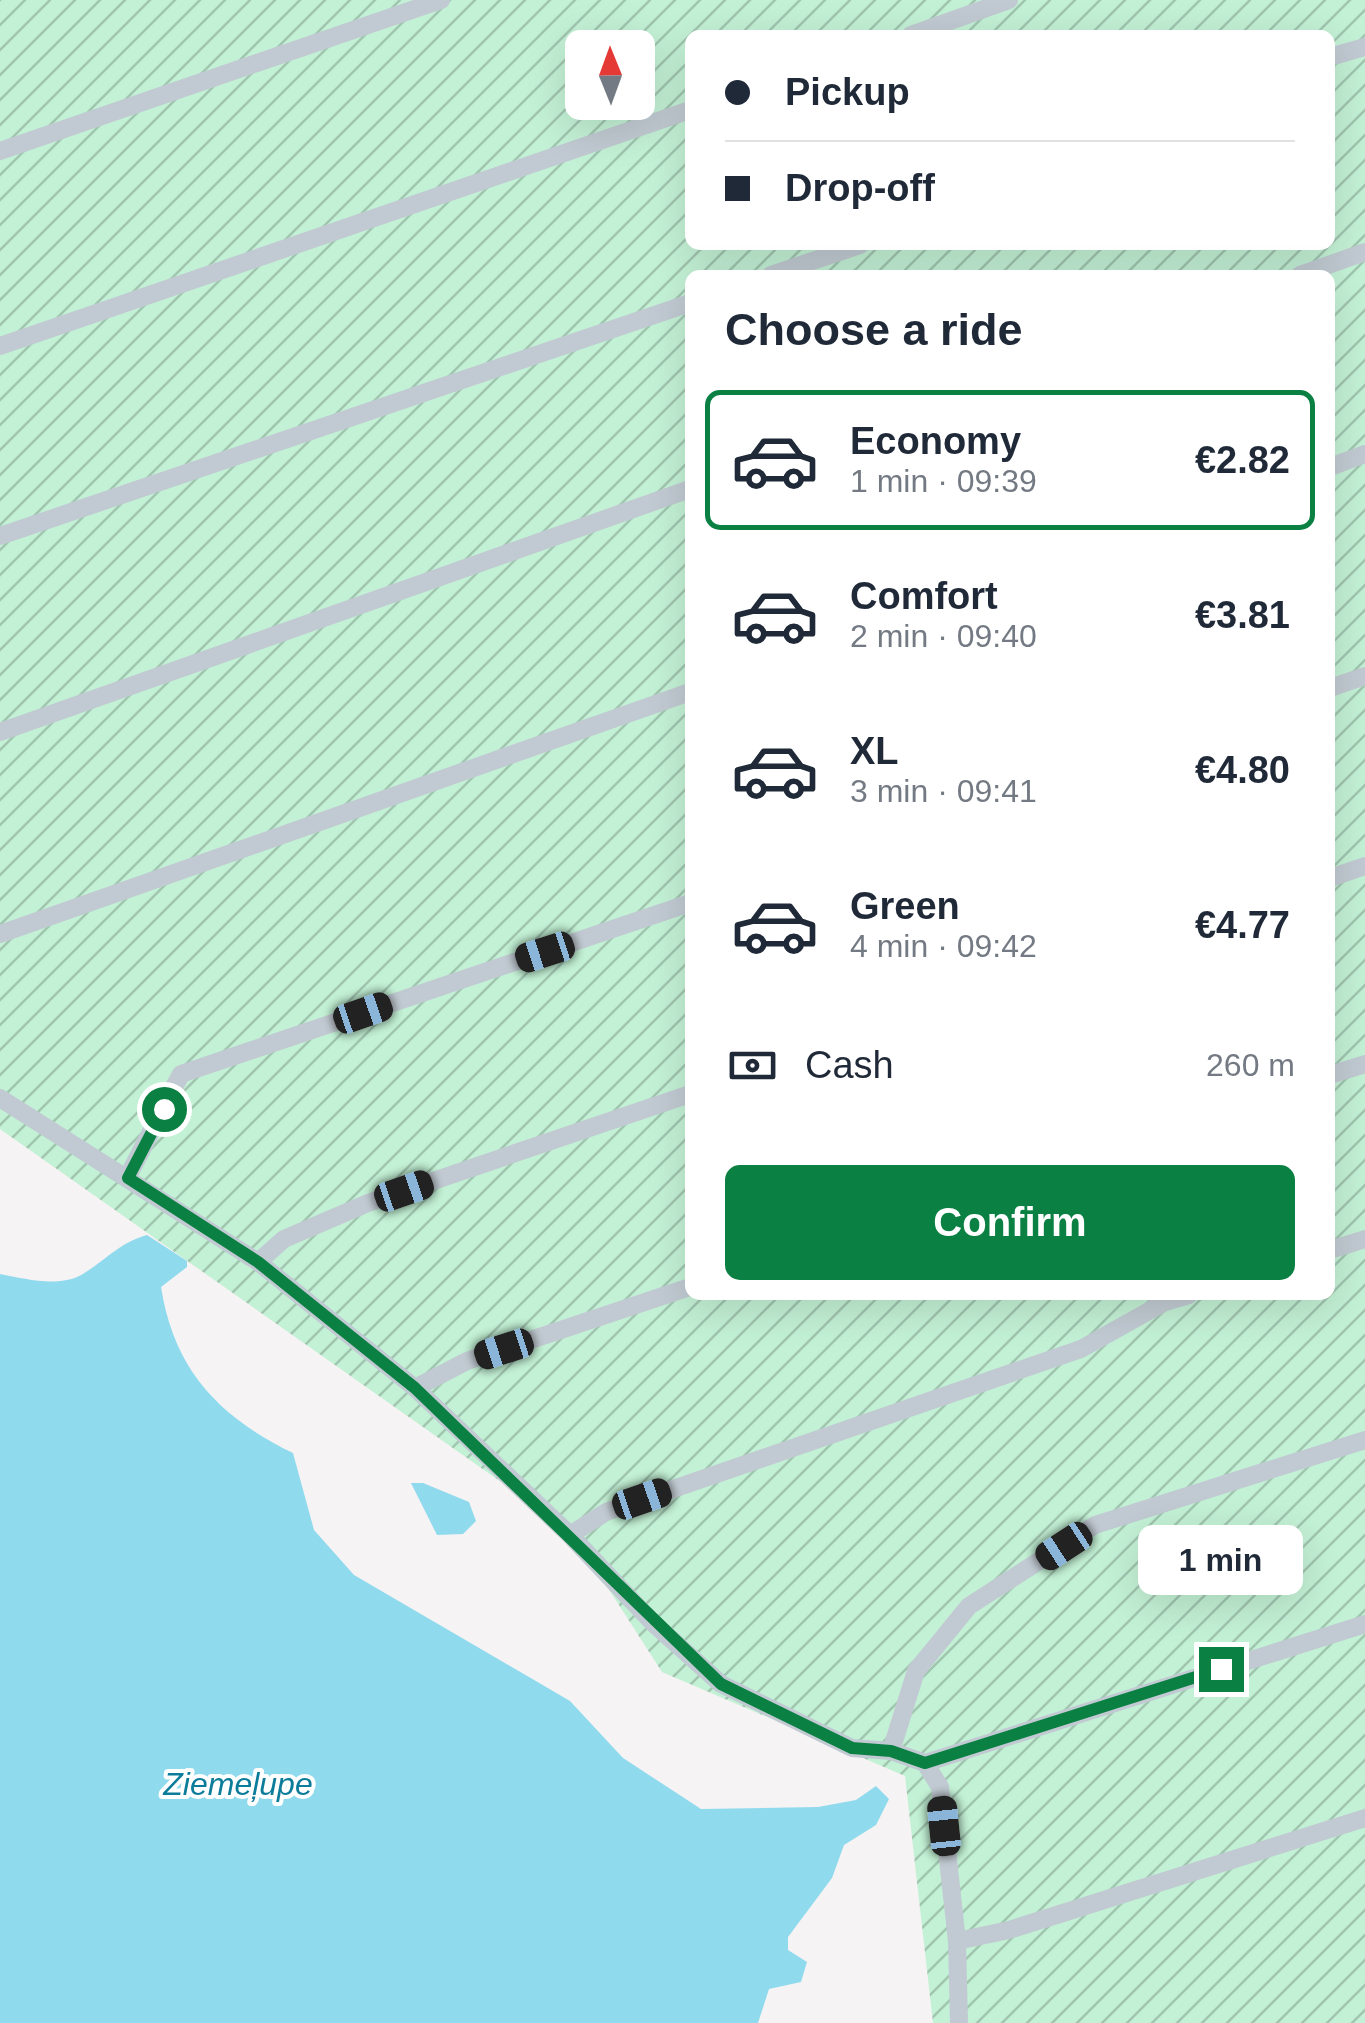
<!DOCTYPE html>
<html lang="en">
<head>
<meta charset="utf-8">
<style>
  body { margin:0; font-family:Helvetica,sans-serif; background:#f2f2f3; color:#1f2937; height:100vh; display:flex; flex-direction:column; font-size:38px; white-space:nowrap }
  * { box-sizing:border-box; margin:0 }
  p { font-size:32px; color:#747a83 }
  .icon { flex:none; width:55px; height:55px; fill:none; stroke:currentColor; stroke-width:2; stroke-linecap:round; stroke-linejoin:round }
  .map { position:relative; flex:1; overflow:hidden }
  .drawer { position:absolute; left:685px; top:270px; width:650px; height:1030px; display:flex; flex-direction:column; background:#fff; border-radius:15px; box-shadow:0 10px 40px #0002 }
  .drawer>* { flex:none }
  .banner { position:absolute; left:685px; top:30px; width:650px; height:220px; border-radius:15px; box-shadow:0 10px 40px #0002; display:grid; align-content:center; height:220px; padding:0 40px; background:#fff }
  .needle { width:65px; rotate:359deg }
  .fabs { position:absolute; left:565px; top:30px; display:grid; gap:20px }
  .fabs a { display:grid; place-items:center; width:90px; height:90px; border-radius:15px; background:#fff; box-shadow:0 10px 40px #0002; font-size:50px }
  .end { position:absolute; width:45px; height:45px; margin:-22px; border:12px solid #0b8043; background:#fff; box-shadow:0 0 0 5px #fff }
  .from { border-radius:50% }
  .bubble { position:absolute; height:70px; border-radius:15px; background:#fff; box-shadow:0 10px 40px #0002; font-size:32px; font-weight:800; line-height:70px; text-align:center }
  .car { position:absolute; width:30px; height:60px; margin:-30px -15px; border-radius:12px; box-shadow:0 0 8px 2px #0007; background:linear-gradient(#222 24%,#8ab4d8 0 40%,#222 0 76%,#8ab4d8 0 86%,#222 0) }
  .banner b { display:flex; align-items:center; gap:35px; height:95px; font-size:38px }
  .banner b+b { border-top:2px solid #e0e1e3 }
  .banner i { width:25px; height:25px; background:#1f2937 }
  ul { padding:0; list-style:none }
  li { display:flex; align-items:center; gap:30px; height:140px; margin:0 20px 15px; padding:0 20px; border:5px solid transparent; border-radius:15px }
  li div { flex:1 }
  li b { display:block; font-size:38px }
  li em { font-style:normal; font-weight:800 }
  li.active { border-color:#0b8043 }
  li>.icon { width:90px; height:90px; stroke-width:1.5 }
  h2 { padding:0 40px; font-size:45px; line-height:120px }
  .pay { display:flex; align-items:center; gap:25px; height:110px; padding:0 40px; font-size:38px }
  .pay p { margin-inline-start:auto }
  .button { display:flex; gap:20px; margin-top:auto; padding:20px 40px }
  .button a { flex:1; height:115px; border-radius:15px; background:#0b8043; color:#fff; font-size:40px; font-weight:800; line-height:115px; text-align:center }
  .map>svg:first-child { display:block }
</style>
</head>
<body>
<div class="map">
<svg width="1365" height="2023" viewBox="0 0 1365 2023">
  <defs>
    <pattern id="garden-furrows" width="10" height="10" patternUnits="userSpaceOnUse" patternTransform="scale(2.5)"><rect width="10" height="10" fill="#c3f1d5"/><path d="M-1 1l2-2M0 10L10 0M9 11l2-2" fill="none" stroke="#a0c6b0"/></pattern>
  </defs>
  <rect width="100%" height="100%" fill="#f5f3f3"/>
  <!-- garden -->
  <path fill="url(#garden-furrows)" fill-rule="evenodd" d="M0,0h1365v2023h-432l-28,-247 -243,-104 -90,-140 -572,-403zM690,35h640v210h-640zM582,48h56v54h-56zM690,275h640v1020h-640z"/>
  <!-- water -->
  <g fill="#90daee">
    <path d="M147,1235l40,26v6l-26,20c13,83 58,130 132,166l21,77 40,45 216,126 53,57 78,51 117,-2 38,-7 20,-14 13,13 -13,26 -32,20 -12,33 -44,59v13l19,12 -6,20 -32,7 -11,34h-758v-749c27,5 62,15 86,-2 23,-15 34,-29 61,-37z"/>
    <path d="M411,1483h12l46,19 7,19 -13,13 -26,1z"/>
  </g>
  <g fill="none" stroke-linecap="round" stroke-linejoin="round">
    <!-- service -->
    <g stroke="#c1cad2" stroke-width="18">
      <path d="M911,35l98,-35"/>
      <path d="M1330,57l35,-10"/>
      <path d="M0,151l441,-151"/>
      <path d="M771,275l89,-30"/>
      <path d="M1300,275l65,-23"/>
      <path d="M0,346l690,-236"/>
      <path d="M1330,467l35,-13"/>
      <path d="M0,536l690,-233"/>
      <path d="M1330,688l35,-12"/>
      <path d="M0,732l690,-243"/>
      <path d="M1330,878l35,-12"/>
      <path d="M0,934l690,-242"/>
      <path d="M1330,1075l35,-11"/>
      <path d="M0,1098l258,164 157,126 155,147 83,88 68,61 131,64 39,3 34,12 15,24 17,154 2,82"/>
      <path d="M127,1178l54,-104 509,-171"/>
      <path d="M1330,1250l35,-11"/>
      <path d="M258,1262l26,-23 84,-36 322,-109"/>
      <path d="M415,1388l52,-27 223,-74"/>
      <path d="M570,1535l36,-23 475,-163 84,-47 24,-7"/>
      <path d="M891,1751l25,-80 53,-65 126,-81 270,-85"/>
      <path d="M925,1763l440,-139"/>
      <path d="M957,1941l52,-11 356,-112"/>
    </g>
  </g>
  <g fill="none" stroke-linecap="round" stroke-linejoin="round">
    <!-- route -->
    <path stroke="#0b8043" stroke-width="12" d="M164,1109l-36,69 130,84 157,126 306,296 131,64 39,3 34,12 296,-94"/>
  </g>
  <g text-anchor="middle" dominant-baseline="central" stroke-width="8" stroke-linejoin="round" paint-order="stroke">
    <!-- water labels -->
    <g font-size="32" font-style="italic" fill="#0c7c9b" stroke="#fff">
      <text x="238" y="1784">Ziemeļupe</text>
    </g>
  </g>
</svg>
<div class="fabs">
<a><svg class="needle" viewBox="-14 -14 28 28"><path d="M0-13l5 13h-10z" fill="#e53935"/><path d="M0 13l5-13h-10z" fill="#747a83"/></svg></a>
</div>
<i class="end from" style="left:164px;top:1109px"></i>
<i class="end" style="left:1221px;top:1669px"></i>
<div class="bubble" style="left:1138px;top:1525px;width:165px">1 min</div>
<i class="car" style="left:545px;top:952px;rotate:252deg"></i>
<i class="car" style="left:363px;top:1013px;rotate:71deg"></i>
<i class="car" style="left:404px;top:1191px;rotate:71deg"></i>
<i class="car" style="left:504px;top:1349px;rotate:252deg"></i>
<i class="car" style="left:642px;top:1499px;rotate:71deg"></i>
<i class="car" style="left:1064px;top:1546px;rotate:237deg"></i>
<i class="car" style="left:944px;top:1826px;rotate:354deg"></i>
<div class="banner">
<b><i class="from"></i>Pickup</b>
<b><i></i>Drop-off</b>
</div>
<section class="drawer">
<h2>Choose a ride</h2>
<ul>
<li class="active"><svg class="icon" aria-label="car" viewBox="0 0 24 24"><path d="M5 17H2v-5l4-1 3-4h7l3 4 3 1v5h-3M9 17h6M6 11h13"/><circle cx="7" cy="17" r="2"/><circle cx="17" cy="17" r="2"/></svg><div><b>Economy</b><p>1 min · 09:39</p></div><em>€2.82</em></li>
<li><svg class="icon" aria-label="car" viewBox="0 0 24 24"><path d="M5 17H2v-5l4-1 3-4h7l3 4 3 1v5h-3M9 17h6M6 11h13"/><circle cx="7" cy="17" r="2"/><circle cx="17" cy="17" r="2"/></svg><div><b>Comfort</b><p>2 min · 09:40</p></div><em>€3.81</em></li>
<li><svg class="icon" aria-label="car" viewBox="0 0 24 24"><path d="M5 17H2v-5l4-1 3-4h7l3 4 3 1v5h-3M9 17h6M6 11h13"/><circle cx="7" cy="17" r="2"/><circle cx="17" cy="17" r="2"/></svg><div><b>XL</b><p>3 min · 09:41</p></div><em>€4.80</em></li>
<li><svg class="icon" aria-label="car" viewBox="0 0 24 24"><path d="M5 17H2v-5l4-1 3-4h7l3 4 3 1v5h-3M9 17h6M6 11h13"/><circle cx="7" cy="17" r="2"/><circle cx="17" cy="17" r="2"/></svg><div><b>Green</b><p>4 min · 09:42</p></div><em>€4.77</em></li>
</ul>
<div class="pay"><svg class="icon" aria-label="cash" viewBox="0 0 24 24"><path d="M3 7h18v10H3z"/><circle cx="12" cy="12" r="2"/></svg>Cash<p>260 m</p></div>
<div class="button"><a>Confirm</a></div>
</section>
</div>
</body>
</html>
